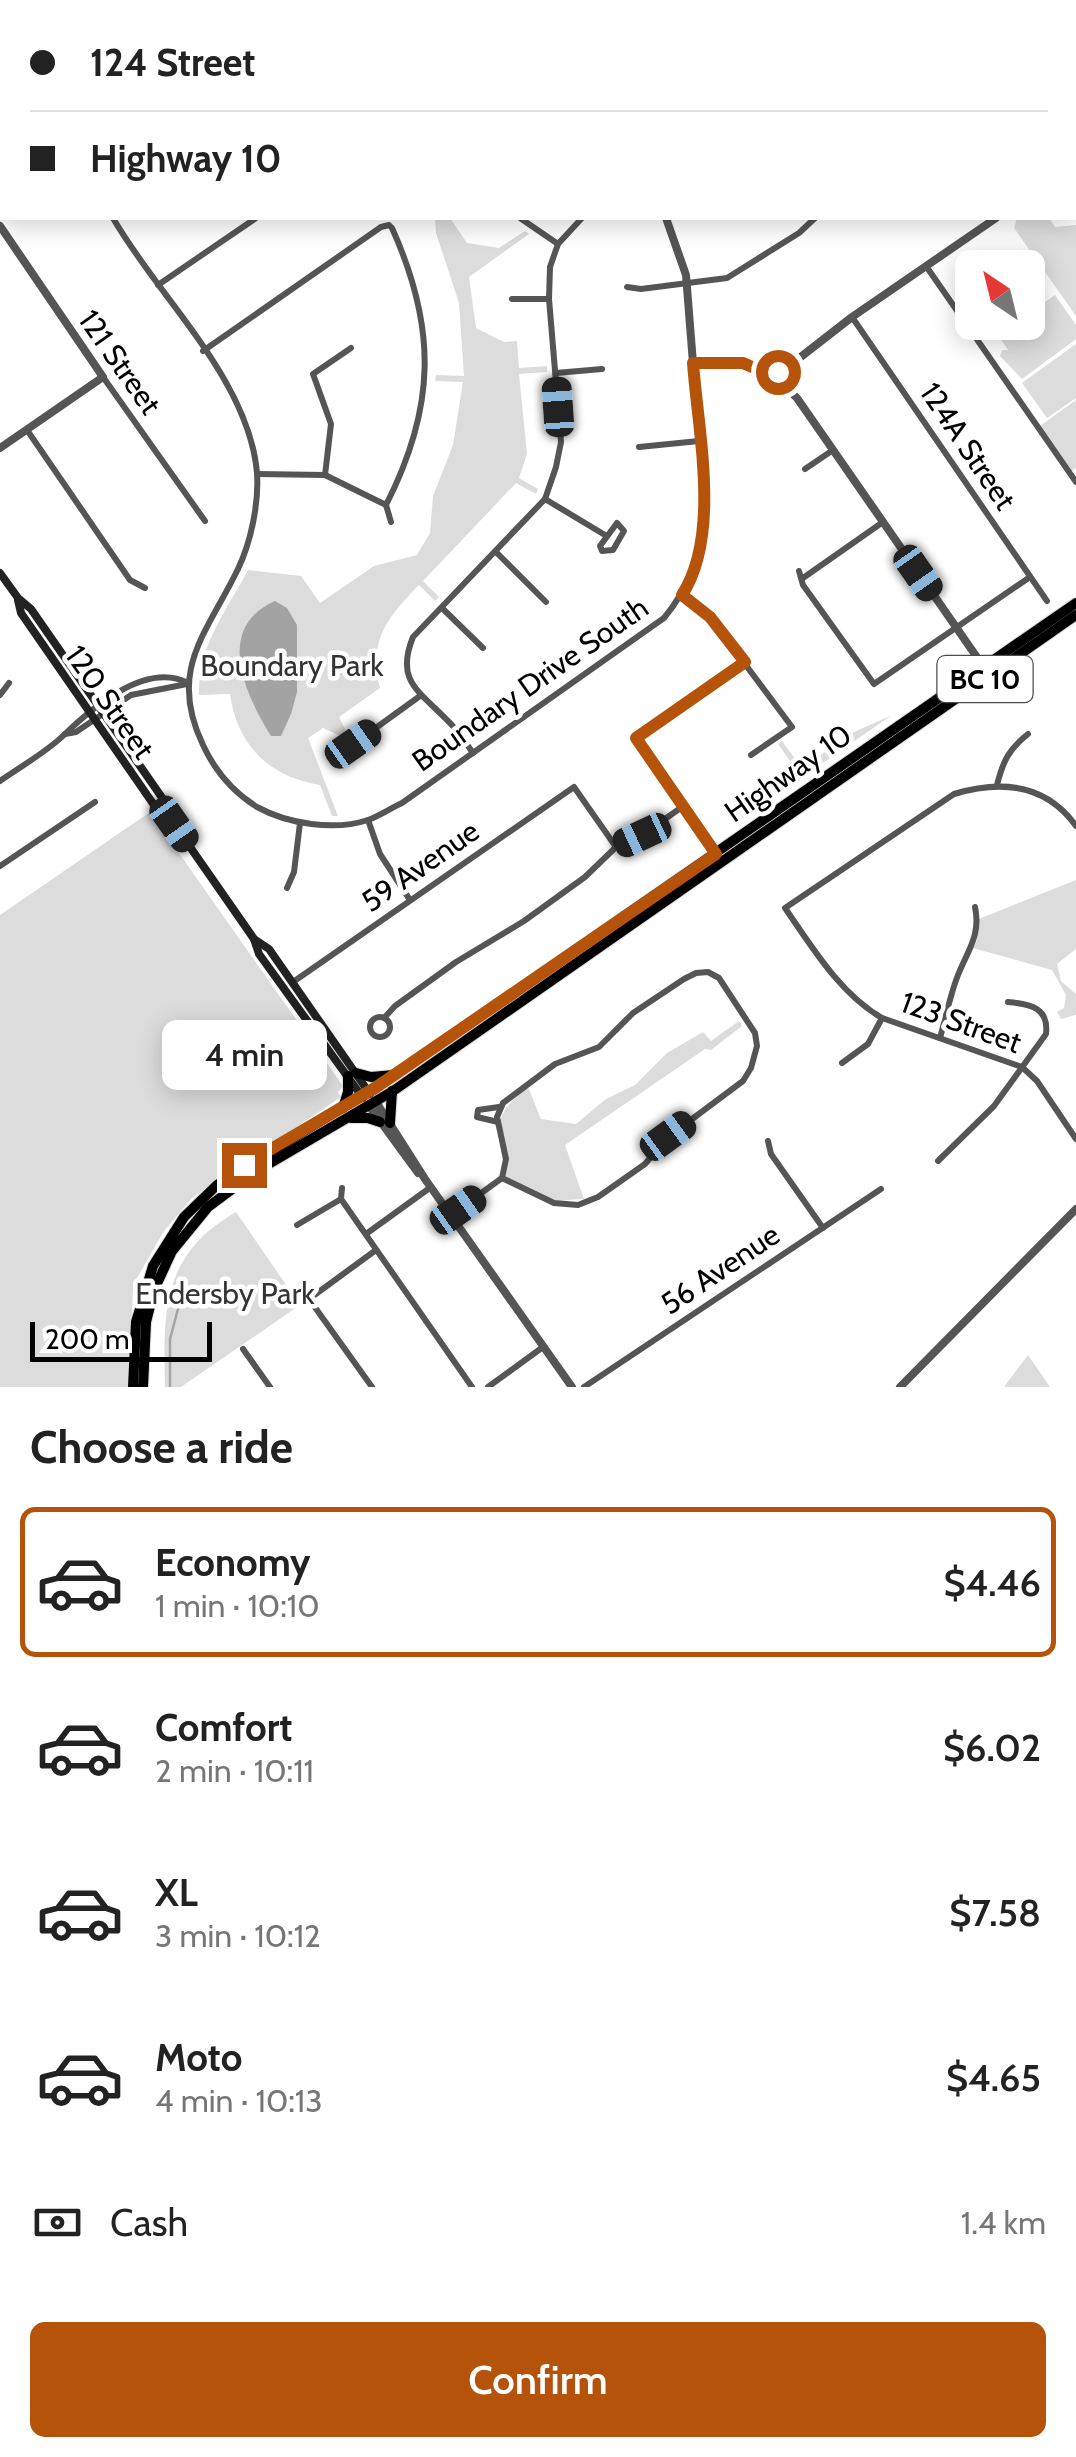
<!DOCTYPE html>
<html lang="en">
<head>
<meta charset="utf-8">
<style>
  body { margin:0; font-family:Cabin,sans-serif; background:#f6f6f6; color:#222; height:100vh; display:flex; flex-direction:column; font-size:38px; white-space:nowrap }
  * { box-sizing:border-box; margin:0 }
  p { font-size:32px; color:#767676 }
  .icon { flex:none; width:55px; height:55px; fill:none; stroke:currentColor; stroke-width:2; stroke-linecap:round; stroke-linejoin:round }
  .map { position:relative; height:1387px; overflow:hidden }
  .details { display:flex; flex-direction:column; background:#fff; flex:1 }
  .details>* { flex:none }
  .banner { position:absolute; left:0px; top:0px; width:1078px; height:220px; box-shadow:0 5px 25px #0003; display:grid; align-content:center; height:220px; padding:0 30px; background:#fff }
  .needle { width:65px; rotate:325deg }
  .fabs { position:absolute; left:955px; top:250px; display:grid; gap:20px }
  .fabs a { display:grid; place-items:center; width:90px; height:90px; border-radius:15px; background:#fff; box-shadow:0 5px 25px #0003; font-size:50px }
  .scale { position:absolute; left:30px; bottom:25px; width:182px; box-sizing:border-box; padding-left:10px; border:5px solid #000; border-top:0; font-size:28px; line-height:35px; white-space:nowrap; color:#000; -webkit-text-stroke:8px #fff; paint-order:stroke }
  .end { position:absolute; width:45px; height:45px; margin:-22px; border:12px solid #b45309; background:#fff; box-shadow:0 0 0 5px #fff }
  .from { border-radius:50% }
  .bubble { position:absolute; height:70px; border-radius:15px; background:#fff; box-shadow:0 5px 25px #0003; font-size:32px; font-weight:600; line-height:70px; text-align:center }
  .car { position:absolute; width:30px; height:60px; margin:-30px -15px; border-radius:12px; box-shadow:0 0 8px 2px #0007; background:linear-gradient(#222 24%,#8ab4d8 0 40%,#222 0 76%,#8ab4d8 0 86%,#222 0) }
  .banner b { display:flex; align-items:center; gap:35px; height:95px; font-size:38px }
  .banner b+b { border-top:2px solid #e0e0e0 }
  .banner i { width:25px; height:25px; background:#222 }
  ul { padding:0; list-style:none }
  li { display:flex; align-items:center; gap:30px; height:150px; margin:0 20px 15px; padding:0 10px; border:5px solid transparent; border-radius:15px }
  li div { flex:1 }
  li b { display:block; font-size:38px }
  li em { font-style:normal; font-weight:600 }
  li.selected { border-color:#b45309 }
  li>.icon { width:90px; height:90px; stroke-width:1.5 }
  h2 { padding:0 30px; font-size:45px; line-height:120px }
  .pay { display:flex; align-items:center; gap:25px; height:110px; padding:0 30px; font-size:38px }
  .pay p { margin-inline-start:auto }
  .primary-button { display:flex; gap:20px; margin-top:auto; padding:20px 30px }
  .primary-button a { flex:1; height:115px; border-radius:15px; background:#b45309; color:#fff; font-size:40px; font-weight:600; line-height:115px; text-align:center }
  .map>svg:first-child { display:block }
</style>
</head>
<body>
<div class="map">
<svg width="1076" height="1387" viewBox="0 0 1076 1387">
  <rect width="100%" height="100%" fill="#fff"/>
  <!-- green -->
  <g fill="#dcdcdc">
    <path d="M435,218h15l17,25 32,5 26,-17 4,3 -60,43 7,51 28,14 13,-1 2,27 28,-2v6l-28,2 8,80 -8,24 19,11 -2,5 -20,-11 -93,98 16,16 -4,4 -16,-16c-31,31 -52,58 -39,103l-41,29 8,16 -7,3 -17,-8 -15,10 30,78h-6l-12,-31c-51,-8 -83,-40 -90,-91l-31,1c-1,-50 27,-83 49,-125l53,6 19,27 54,-37 43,-11 13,-22 3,-37 20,-51 10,-63 -28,-1 1,-6 28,1 -5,-73 -23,-70z"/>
    <path d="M1017,218h32l6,9 21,-2v91l-62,-88z"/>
    <path d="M1055,295l21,30v14l-54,40 -22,-23 2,-6h6l-10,-15 17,-12 13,-1v-8z"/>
    <path d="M1076,344v54l-29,20 -25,-35z"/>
    <path d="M1076,400v68l-4,3 -32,-45z"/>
    <path d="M892,715l-149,103 -4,-6 58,-41 -19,-27 4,-3 20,27 50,-35z"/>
    <path d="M150,812l193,274 -5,6 3,5 -149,101 -28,33 -31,54 -3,102h-130v-472z"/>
    <path d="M1076,880v69l-19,15 4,17 15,13v21l-15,4 -4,-7 7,-4 2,-13 -14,-25 -79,-22 4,-8 2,-21z"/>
    <path d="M739,1021l3,5 -31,24 -6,-1 -140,96 19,54 -31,2 -48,-24c-5,-47 -18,-58 23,-90l13,32 35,5 30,-25 29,-14 32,-32 36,-21 8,9z"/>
    <path d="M236,1212l64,93 -119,82h-16c-2,-78 -3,-132 71,-175z"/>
    <path d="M1028,1355l22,32h-46z"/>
  </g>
  <!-- water -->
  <path fill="#a3a3a3" d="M275,601l12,7 10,17v67l-6,22 -10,22h-10c-26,-42 -57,-108 4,-135z"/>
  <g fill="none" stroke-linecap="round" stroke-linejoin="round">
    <!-- stream -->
    <path stroke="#a3a3a3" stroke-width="2.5" d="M170,1387v-48l16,-60"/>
    <!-- trunk casing -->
    <g stroke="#dbdbdb" stroke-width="12">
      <g id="trunk">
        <path d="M356,1073l15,4 23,-2"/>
        <path d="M343,1108l5,-16v-16"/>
        <path d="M351,1118h17l12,4"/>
        <path d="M390,1123l2,-32"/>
        <path d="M133,1387l3,-65 17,-56 31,-49 33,-32 178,-110 681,-472"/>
        <path d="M143,1387l3,-65 8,-32 18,-39 36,-44 47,-35 138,-81 683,-476"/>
      </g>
    </g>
    <!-- minor -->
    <g stroke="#555" stroke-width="6">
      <path d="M694,0l2,2"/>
      <path d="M973,0l1,2"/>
      <path d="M309,2l3,-2"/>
      <path d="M650,2l4,-2"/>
      <path d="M824,2l6,-2"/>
      <path d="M1075,48h1"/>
      <path d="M1075,148l1,1"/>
      <path d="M0,217l2,-2"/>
      <path d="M113,218c45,79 136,161 144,255 2,30 -6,69 -19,96 -31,64 -71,101 -35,176 12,26 30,47 54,62 31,17 77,24 111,13 11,-4 23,-12 34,-17l262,-185c62,-74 36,-166 29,-255"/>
      <path d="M520,218l38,26"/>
      <path d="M926,266l150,216"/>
      <path d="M158,285l98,-67"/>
      <path d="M627,287l14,2 86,-11 72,-45 16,-15"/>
      <path d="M512,299h37"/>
      <path d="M852,317l195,284"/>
      <path d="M203,351l178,-124 8,-2 3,3c45,100 44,179 -6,277l-61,-30 -68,-1"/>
      <path d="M556,373l46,-4"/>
      <path d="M103,377l102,144"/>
      <path d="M27,430l103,150 15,8"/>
      <path d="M639,447l60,-6"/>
      <path d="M805,469l28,-19"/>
      <path d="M325,475l6,-51 -18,-50 38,-26"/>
      <path d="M545,499l60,36"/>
      <path d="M386,505l5,17"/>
      <path d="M617,523l7,8 -11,19 -11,1 -2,-5z"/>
      <path d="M496,552l50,50"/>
      <path d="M799,571l4,14 71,99 156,-107"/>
      <path d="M803,578l80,-56"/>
      <path d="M682,595l28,22 82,110 -41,28"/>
      <path d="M442,608l41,40"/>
      <path d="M0,695l9,-12"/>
      <path d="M65,734l11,-2 55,-37 56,-11"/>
      <path d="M348,748l72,-52"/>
      <path d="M473,753c-8,-11 -16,-24 -26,-33 -28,-29 -52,-39 -34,-83l132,-138 11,-32 5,-25 -12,-143 1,-32 8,-23 24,-26"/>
      <path d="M0,781c21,-15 47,-29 65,-47 28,-27 81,-73 123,-51"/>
      <path d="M997,785c6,-24 12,-36 31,-51"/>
      <path d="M368,820l12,34 30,46"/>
      <path d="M1076,826c-30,-42 -75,-46 -122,-32l-169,114c27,39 55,86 97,110l140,49 15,14 39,58"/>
      <path d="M716,854l-79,-116 108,-76"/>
      <path d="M0,866l95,-64"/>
      <path d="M287,888l7,-16 6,-49"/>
      <path d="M293,982l281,-195 42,60"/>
      <circle cx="380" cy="1027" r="10"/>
      <path d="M384,1018l11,-12 61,-44 68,-41 61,-44 31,-30 26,-12 40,-28"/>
      <path d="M940,1038c6,-21 10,-43 18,-63 10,-25 23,-40 17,-68"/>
      <path d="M842,1063l26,-19 14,-26"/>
      <path d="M498,1122l-21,-5 1,-7 21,-3"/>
      <path d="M768,1141l3,13 52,74"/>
      <path d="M938,1161l56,-55 52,-72c3,-26 -15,-30 -38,-32"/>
      <path d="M341,1199l1,-11"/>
      <path d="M451,1215l51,-37 4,-19 -9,-42 6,-14 52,-39 44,-17 34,-34 51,-34 12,-6 12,-1 11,6 36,55 2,13 -6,22 -8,13 -75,56 -23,27 -47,33 -20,8 -24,-2 -52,-25"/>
      <path d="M297,1225l44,-26 131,188"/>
      <path d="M366,1234l65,-47"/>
      <path d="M243,1349l27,38"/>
      <path d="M372,1387l-63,-88 67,-49"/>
      <path d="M488,1387l55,-40"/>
      <path d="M584,1387l297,-198"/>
    </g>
    <!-- tertiary -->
    <g stroke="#555" stroke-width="8">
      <path d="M520,0l2,2"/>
      <path d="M1075,163l1,-1"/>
      <path d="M666,218l20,57 7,88c41,-7 75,5 104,35l186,268"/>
      <path d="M0,226l103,151 -103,71"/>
      <path d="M775,377l77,-60 144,-99"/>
      <path d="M376,1102l49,77 147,208"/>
      <path d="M369,1106l49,67"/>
      <path d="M900,1387l176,-178"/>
    </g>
    <!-- secondary -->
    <g stroke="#222" stroke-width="8">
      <path d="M0,573l18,25 13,11 141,203 2,12 80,115 5,15 104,144"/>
      <path d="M18,600l3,13 142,205 11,6"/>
      <path d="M254,939l15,10 101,145"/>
    </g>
    <!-- trunk -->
    <use href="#trunk" stroke="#000" stroke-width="10"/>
  </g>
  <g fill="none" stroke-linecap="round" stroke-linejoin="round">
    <!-- route -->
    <path stroke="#b45309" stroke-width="12" d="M244,1165l131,-77 341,-234 -80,-116 109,-76 -35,-45 -28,-22c39,-60 16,-163 11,-232h50l32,14 3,-5"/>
  </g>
  <g text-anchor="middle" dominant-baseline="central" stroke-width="9" stroke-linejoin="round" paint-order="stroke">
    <!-- shield labels -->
    <rect fill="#fff" stroke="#4c4c4c" stroke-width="2.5" x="937.5" y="656" width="95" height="46" rx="8"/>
    <g font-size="28" font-weight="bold" fill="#000">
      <text x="985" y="679">BC 10</text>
    </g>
    <!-- street labels -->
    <g font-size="30" fill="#000" stroke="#fff">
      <text transform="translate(120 362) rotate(55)">121 Street</text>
      <text transform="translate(968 446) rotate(56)">124A Street</text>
      <text transform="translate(530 684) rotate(-35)">Boundary Drive South</text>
      <text transform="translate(110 702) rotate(55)">120 Street</text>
      <text transform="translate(788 773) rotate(-35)">Highway 10</text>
      <text transform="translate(420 866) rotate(-35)">59 Avenue</text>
      <text transform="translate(961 1022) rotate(20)">123 Street</text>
      <text transform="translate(720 1269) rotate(-34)">56 Avenue</text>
    </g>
    <!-- park labels -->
    <g font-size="30" fill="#333" stroke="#fff">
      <text x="292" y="665">Boundary Park</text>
      <text x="225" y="1293">Endersby Park</text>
    </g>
  </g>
</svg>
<div class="fabs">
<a><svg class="needle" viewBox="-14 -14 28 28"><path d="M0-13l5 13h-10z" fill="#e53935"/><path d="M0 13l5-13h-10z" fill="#767676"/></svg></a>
</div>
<div class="scale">200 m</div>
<i class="end from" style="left:778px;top:372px"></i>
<i class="end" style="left:244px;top:1165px"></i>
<div class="bubble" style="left:162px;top:1020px;width:165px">4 min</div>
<i class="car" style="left:558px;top:407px;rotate:356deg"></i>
<i class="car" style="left:918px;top:573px;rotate:145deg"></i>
<i class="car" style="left:353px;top:744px;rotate:55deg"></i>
<i class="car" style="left:174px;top:824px;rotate:145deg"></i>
<i class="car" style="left:642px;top:835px;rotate:245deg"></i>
<i class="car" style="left:668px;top:1136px;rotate:54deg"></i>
<i class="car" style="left:458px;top:1210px;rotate:55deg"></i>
<div class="banner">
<b><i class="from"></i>124 Street</b>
<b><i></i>Highway 10</b>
</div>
</div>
<section class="details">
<h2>Choose a ride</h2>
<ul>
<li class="selected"><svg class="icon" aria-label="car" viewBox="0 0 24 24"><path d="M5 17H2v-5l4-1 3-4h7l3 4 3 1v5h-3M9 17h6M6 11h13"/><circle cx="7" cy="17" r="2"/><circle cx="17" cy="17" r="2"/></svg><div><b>Economy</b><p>1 min · 10:10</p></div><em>$4.46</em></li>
<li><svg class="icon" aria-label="car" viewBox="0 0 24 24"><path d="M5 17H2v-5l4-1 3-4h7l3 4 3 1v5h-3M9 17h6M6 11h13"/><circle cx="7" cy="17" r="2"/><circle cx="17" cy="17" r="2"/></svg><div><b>Comfort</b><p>2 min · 10:11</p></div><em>$6.02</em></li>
<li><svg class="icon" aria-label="car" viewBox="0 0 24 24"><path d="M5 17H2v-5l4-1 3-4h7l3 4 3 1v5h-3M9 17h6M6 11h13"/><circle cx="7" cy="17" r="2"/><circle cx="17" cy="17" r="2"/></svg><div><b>XL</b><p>3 min · 10:12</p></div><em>$7.58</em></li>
<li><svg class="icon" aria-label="car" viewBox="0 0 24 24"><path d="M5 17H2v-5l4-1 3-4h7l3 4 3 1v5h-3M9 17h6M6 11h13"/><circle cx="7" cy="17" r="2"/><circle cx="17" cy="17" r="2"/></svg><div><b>Moto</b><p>4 min · 10:13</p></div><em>$4.65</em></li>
</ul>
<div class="pay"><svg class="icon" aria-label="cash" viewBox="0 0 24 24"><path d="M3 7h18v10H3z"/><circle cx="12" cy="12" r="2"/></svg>Cash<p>1.4 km</p></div>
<div class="primary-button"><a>Confirm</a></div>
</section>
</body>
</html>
